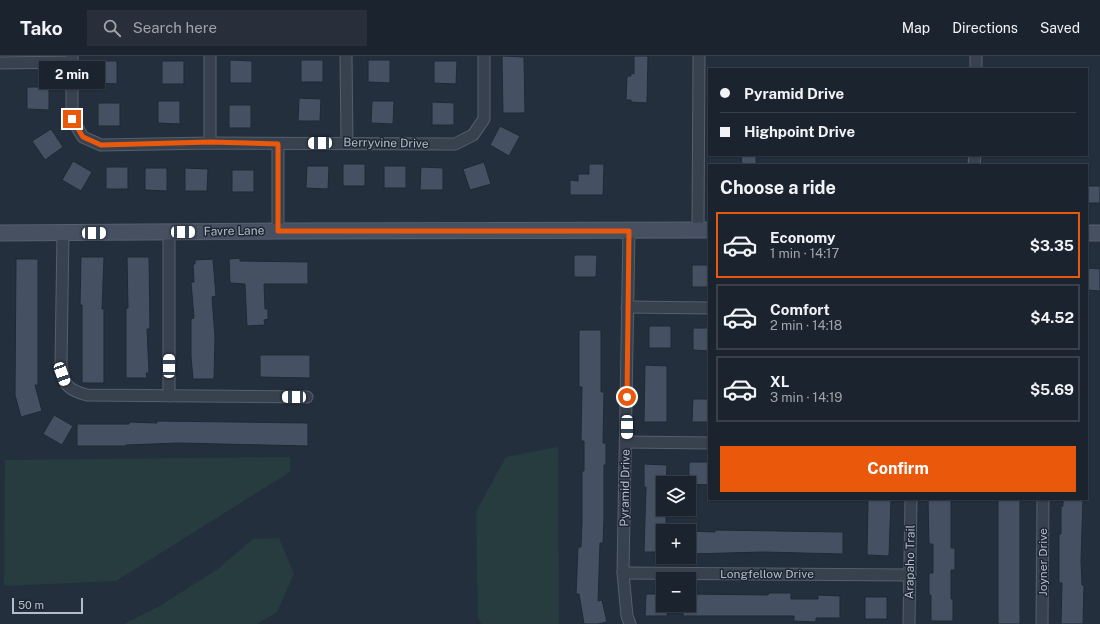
<!DOCTYPE html>
<html lang="en">
<head>
<meta charset="utf-8">
<style>
  body { margin:0; font-family:"Public Sans",sans-serif; background:#282f3a; color:#f1f3f6; height:100vh; display:flex; flex-direction:column; font-size:15px; white-space:nowrap }
  * { box-sizing:border-box; margin:0 }
  p { font-size:13px; color:#a0a4aa }
  .icon { flex:none; width:22px; height:22px; fill:none; stroke:currentColor; stroke-width:2; stroke-linecap:round; stroke-linejoin:round }
  .map { position:relative; flex:1; overflow:hidden }
  .drawer { position:absolute; left:708px; top:108px; width:380px; height:336px; display:flex; flex-direction:column; background:#1b232e; border-radius:0px; box-shadow:0 1px 3px #0004,0 0 0 1px #39404a }
  .drawer>* { flex:none }
  .guide { position:absolute; left:708px; top:12px; width:380px; height:88px; border-radius:0px; box-shadow:0 1px 3px #0004,0 0 0 1px #39404a; display:grid; align-content:center; height:88px; padding:0 12px; background:#1b232e }
  .controls { position:absolute; left:656px; top:420px; display:grid; gap:8px }
  .controls a { display:grid; place-items:center; width:40px; height:40px; border-radius:0px; background:#1b232e; box-shadow:0 1px 3px #0004,0 0 0 1px #39404a; font-size:20px }
  .scale { position:absolute; left:12px; bottom:10px; width:71px; box-sizing:border-box; padding-left:4px; border:2px solid #b4bcc9; border-top:0; font-size:11px; line-height:14px; white-space:nowrap; color:#b4bcc9; -webkit-text-stroke:3px #1d2633; paint-order:stroke }
  .end { position:absolute; width:18px; height:18px; margin:-9px; border:5px solid #ea580c; background:#fff; box-shadow:0 0 0 2px #fff }
  .from { border-radius:50% }
  .bubble { position:absolute; height:28px; border-radius:0px; background:#1b232e; box-shadow:0 1px 3px #0004,0 0 0 1px #39404a; font-size:13px; font-weight:700; line-height:28px; text-align:center }
  .car { position:absolute; width:12px; height:24px; margin:-12px -6px; border-radius:5px; box-shadow:0 0 3px 1px #0007; background:linear-gradient(#fff 24%,#345 0 40%,#fff 0 76%,#345 0 86%,#fff 0) }
  .guide b { display:flex; align-items:center; gap:14px; height:38px; font-size:15px }
  .guide b+b { border-top:1px solid #39404a }
  .guide i { width:10px; height:10px; background:#f1f3f6 }
  ul { padding:0; list-style:none }
  li { display:flex; align-items:center; gap:12px; height:66px; margin:0 8px 6px; padding:0 4px; border:2px solid #39404a; border-radius:0px }
  li div { flex:1 }
  li b { display:block; font-size:15px }
  li em { font-style:normal; font-weight:700 }
  li.active { border-color:#ea580c }
  li>.icon { width:36px; height:36px; stroke-width:1.5 }
  h2 { padding:0 12px; font-size:18px; line-height:48px }
  .primary-button { display:flex; gap:8px; margin-top:auto; padding:8px 12px }
  .primary-button a { flex:1; height:46px; border-radius:0px; background:#ea580c; color:#fff; font-size:16px; font-weight:700; line-height:46px; text-align:center }
  header { display:flex; align-items:center; gap:24px; box-sizing:border-box; height:56px; padding:0 20px; background:#1b232e; border-bottom:1px solid #39404a }
  header strong { font-size:19px }
  nav { display:flex; gap:22px; margin-inline-start:auto; font-size:14px }
  .search { width:280px; height:36px; background:#282f3a; display:flex; align-items:center; gap:10px; box-sizing:border-box; padding:0 14px; border-radius:0px; color:#a0a4aa; font-size:15px }
  .map>svg:first-child { display:block }
</style>
</head>
<body>
<header>
<strong>Tako</strong>
<div class="search"><svg class="icon" aria-label="search" viewBox="0 0 24 24"><circle cx="10" cy="10" r="6"/><path d="M15 15l6 6"/></svg>Search here</div>
<nav><a>Map</a><a>Directions</a><a>Saved</a></nav>
</header>
<div class="map">
<svg width="1100" height="568" viewBox="0 0 1100 568">
  <rect width="100%" height="100%" fill="#242f3e"/>
  <!-- green -->
  <g fill="#263c3f">
    <path d="M558,391l1,177h-77l-4,-5 -2,-107 30,-55z"/>
    <path d="M290,401v15l-174,109 -112,5 1,-126z"/>
    <path d="M279,482l15,36 -17,38 -20,12h-133l34,-17 60,-38 35,-30z"/>
  </g>
  <!-- building -->
  <g fill="#455162" stroke="#1f2835">
    <path d="M502,0l22,1 1,56h-22z"/>
    <path d="M634,0h14l-1,47 -16,-1v-2h-5l1,-24h4v-3l3,1z"/>
    <path d="M230,4l22,1v22h-22z"/>
    <rect x="301" y="4" width="22" height="22"/>
    <path d="M368,4h22v23l-22,-1z"/>
    <path d="M95,5h22v23l-22,-1z"/>
    <rect x="162" y="5" width="22" height="23"/>
    <path d="M434,5h23l-1,23 -22,-1z"/>
    <path d="M27,31h22v23l-22,-1z"/>
    <path d="M299,42l22,1 -1,22h-22z"/>
    <path d="M158,45h22v23l-22,-1z"/>
    <path d="M372,45h22l-1,23 -22,-1z"/>
    <path d="M432,46l22,1v22h-22z"/>
    <rect x="98" y="47" width="22" height="23"/>
    <rect x="229" y="49" width="22" height="23"/>
    <path d="M500,70l20,10 -11,20 -19,-11z"/>
    <path d="M51,73l12,18 -18,13 -13,-19z"/>
    <path d="M741,99h15v10h-14z"/>
    <path d="M73,105l19,11 -11,19 -19,-11z"/>
    <path d="M484,106l7,22 -21,6 -7,-21z"/>
    <rect x="343" y="108" width="22" height="22"/>
    <path d="M589,108h15l-1,31h-33v-15l8,1v-7h11z"/>
    <path d="M307,110h22l-1,23 -22,-1z"/>
    <rect x="384" y="110" width="22" height="22"/>
    <rect x="106" y="111" width="22" height="22"/>
    <path d="M421,111l22,1v22h-23z"/>
    <path d="M145,112h22v23l-22,-1z"/>
    <path d="M185,112l23,1 -1,22h-22z"/>
    <rect x="232" y="114" width="22" height="22"/>
    <rect x="1087" y="130" width="13" height="17"/>
    <path d="M574,199h23l-1,22h-22z"/>
    <path d="M81,201h23l-2,52h2v74h-22v-78h-2z"/>
    <path d="M127,201h22l1,72h-3l2,44h-3l1,5h-21v-70h2z"/>
    <path d="M240,202v3l68,1v22h-44l1,25h3v10l-4,1 1,5 -18,1 -2,-42 -15,-1 -1,-24z"/>
    <path d="M16,203h22v126h-3l7,26 -21,6 -6,-22z"/>
    <path d="M213,203l3,37 -4,1 3,40 -1,42h-21l-2,-23v-37l3,-1 -3,-36h3l-1,-18h2v-4z"/>
    <rect x="692" y="209" width="17" height="22"/>
    <path d="M1087,212l13,1v22l-13,-1z"/>
    <rect x="649" y="270" width="22" height="22"/>
    <path d="M693,272h16v23l-16,-1z"/>
    <path d="M579,274h22v62h3l-1,51h3v22h-2v53l-1,25h-3l-2,58 4,-1 5,22 -9,2h-14l-5,-30h-3l2,-47h3l1,-26v-50h2v-30h-3l1,-54h-3z"/>
    <path d="M260,299h50v23l-50,-1z"/>
    <path d="M645,309l22,1v56h-23z"/>
    <path d="M693,343h16v23h-17z"/>
    <path d="M54,359l19,11 -11,19 -19,-11z"/>
    <path d="M157,365l151,2v23l-130,-3 -52,2v1h-49v-22h52v-2l28,1z"/>
    <path d="M689,406h20v23l-20,-1z"/>
    <path d="M644,408l23,1 -1,18h-3v26h3v22h-3v21h-19l2,-65h-2z"/>
    <path d="M928,443h23v49h4v22h-4v29h2v22h-22v-26h-2v-22h4v-29h-4z"/>
    <rect x="998" y="443" width="22" height="125"/>
    <path d="M1063,443h20l-2,62 1,24h2l-1,39h-22l1,-41h-3v-49h2v-28h2z"/>
    <path d="M868,444h23l-2,56 -22,-1z"/>
    <path d="M715,474l128,2v22l-79,-2 -75,2v-23l26,1z"/>
    <path d="M769,537h22v6h27v-4l22,1v22h-24v4l-22,-1v-5h-111v-11h6v-11l79,1z"/>
    <path d="M646,538h17v11h5l-1,11h-22z"/>
    <rect x="865" y="541" width="22" height="22"/>
  </g>
  <g fill="none" stroke-linecap="round" stroke-linejoin="round">
    <!-- street casing -->
    <g stroke="#565f6c" stroke-width="13">
      <g id="street">
        <path d="M72,0v63l11,18 18,8 109,-2 245,1 18,-9 11,-16v-63"/>
        <path d="M210,0v87"/>
        <path d="M346,0l1,86"/>
        <path d="M0,7l72,-1"/>
        <path d="M976,13v-13"/>
        <path d="M974,109l1,-10"/>
        <path d="M698,174l1,-174"/>
        <path d="M278,175v-87"/>
        <path d="M629,175l-6,342 4,43 3,8"/>
        <path d="M169,176v164"/>
        <path d="M63,177l-2,131c2,20 6,26 26,31l220,2"/>
        <path d="M627,251l82,1"/>
        <path d="M626,386l83,1"/>
        <path d="M623,517l287,2"/>
        <path d="M909,568l2,-125"/>
        <path d="M1042,568l1,-125"/>
      </g>
    </g>
    <!-- secondary casing -->
    <g stroke="#565f6c" stroke-width="17">
      <g id="secondary">
        <path d="M0,177l278,-2 431,-1"/>
        <path d="M1087,177h13"/>
      </g>
    </g>
    <!-- street -->
    <use href="#street" stroke="#38414e" stroke-width="11"/>
    <!-- secondary -->
    <use href="#secondary" stroke="#465061" stroke-width="15"/>
  </g>
  <g fill="none" stroke-linecap="round" stroke-linejoin="round">
    <!-- route -->
    <path stroke="#ea580c" stroke-width="5" d="M72,63l11,18 18,8 109,-3 68,2v87h351l-2,166"/>
  </g>
  <g text-anchor="middle" dominant-baseline="central" stroke-width="3" stroke-linejoin="round" paint-order="stroke">
    <!-- street labels -->
    <g font-size="12" fill="#b4bcc9" stroke="#1d2633">
      <text transform="translate(386 87) rotate(1)">Berryvine Drive</text>
      <text transform="translate(234 175) rotate(-1)">Favre Lane</text>
      <text transform="translate(625 432) rotate(-89)">Pyramid Drive</text>
      <text transform="translate(910 506) rotate(-89)">Arapaho Trail</text>
      <text transform="translate(1043 506) rotate(-90)">Joyner Drive</text>
      <text x="767" y="518">Longfellow Drive</text>
    </g>
  </g>
</svg>
<div class="controls">
<a><svg class="icon" aria-label="layers" viewBox="0 0 24 24"><path d="M12 4l9 5-9 5-9-5zM3 14l9 5 9-5"/></svg></a>
<a>+</a>
<a>−</a>
</div>
<div class="scale">50 m</div>
<i class="end from" style="left:627px;top:341px"></i>
<i class="end" style="left:72px;top:63px"></i>
<div class="bubble" style="left:39px;top:5px;width:66px">2 min</div>
<i class="car" style="left:320px;top:87px;rotate:269deg"></i>
<i class="car" style="left:183px;top:176px;rotate:90deg"></i>
<i class="car" style="left:94px;top:177px;rotate:89deg"></i>
<i class="car" style="left:169px;top:310px;rotate:0deg"></i>
<i class="car" style="left:62px;top:318px;rotate:160deg"></i>
<i class="car" style="left:294px;top:341px;rotate:270deg"></i>
<i class="car" style="left:627px;top:371px;rotate:180deg"></i>
<div class="guide">
<b><i class="from"></i>Pyramid Drive</b>
<b><i></i>Highpoint Drive</b>
</div>
<section class="drawer">
<h2>Choose a ride</h2>
<ul>
<li class="active"><svg class="icon" aria-label="car" viewBox="0 0 24 24"><path d="M5 17H2v-5l4-1 3-4h7l3 4 3 1v5h-3M9 17h6M6 11h13"/><circle cx="7" cy="17" r="2"/><circle cx="17" cy="17" r="2"/></svg><div><b>Economy</b><p>1 min · 14:17</p></div><em>$3.35</em></li>
<li><svg class="icon" aria-label="car" viewBox="0 0 24 24"><path d="M5 17H2v-5l4-1 3-4h7l3 4 3 1v5h-3M9 17h6M6 11h13"/><circle cx="7" cy="17" r="2"/><circle cx="17" cy="17" r="2"/></svg><div><b>Comfort</b><p>2 min · 14:18</p></div><em>$4.52</em></li>
<li><svg class="icon" aria-label="car" viewBox="0 0 24 24"><path d="M5 17H2v-5l4-1 3-4h7l3 4 3 1v5h-3M9 17h6M6 11h13"/><circle cx="7" cy="17" r="2"/><circle cx="17" cy="17" r="2"/></svg><div><b>XL</b><p>3 min · 14:19</p></div><em>$5.69</em></li>
</ul>
<div class="primary-button"><a>Confirm</a></div>
</section>
</div>
</body>
</html>
